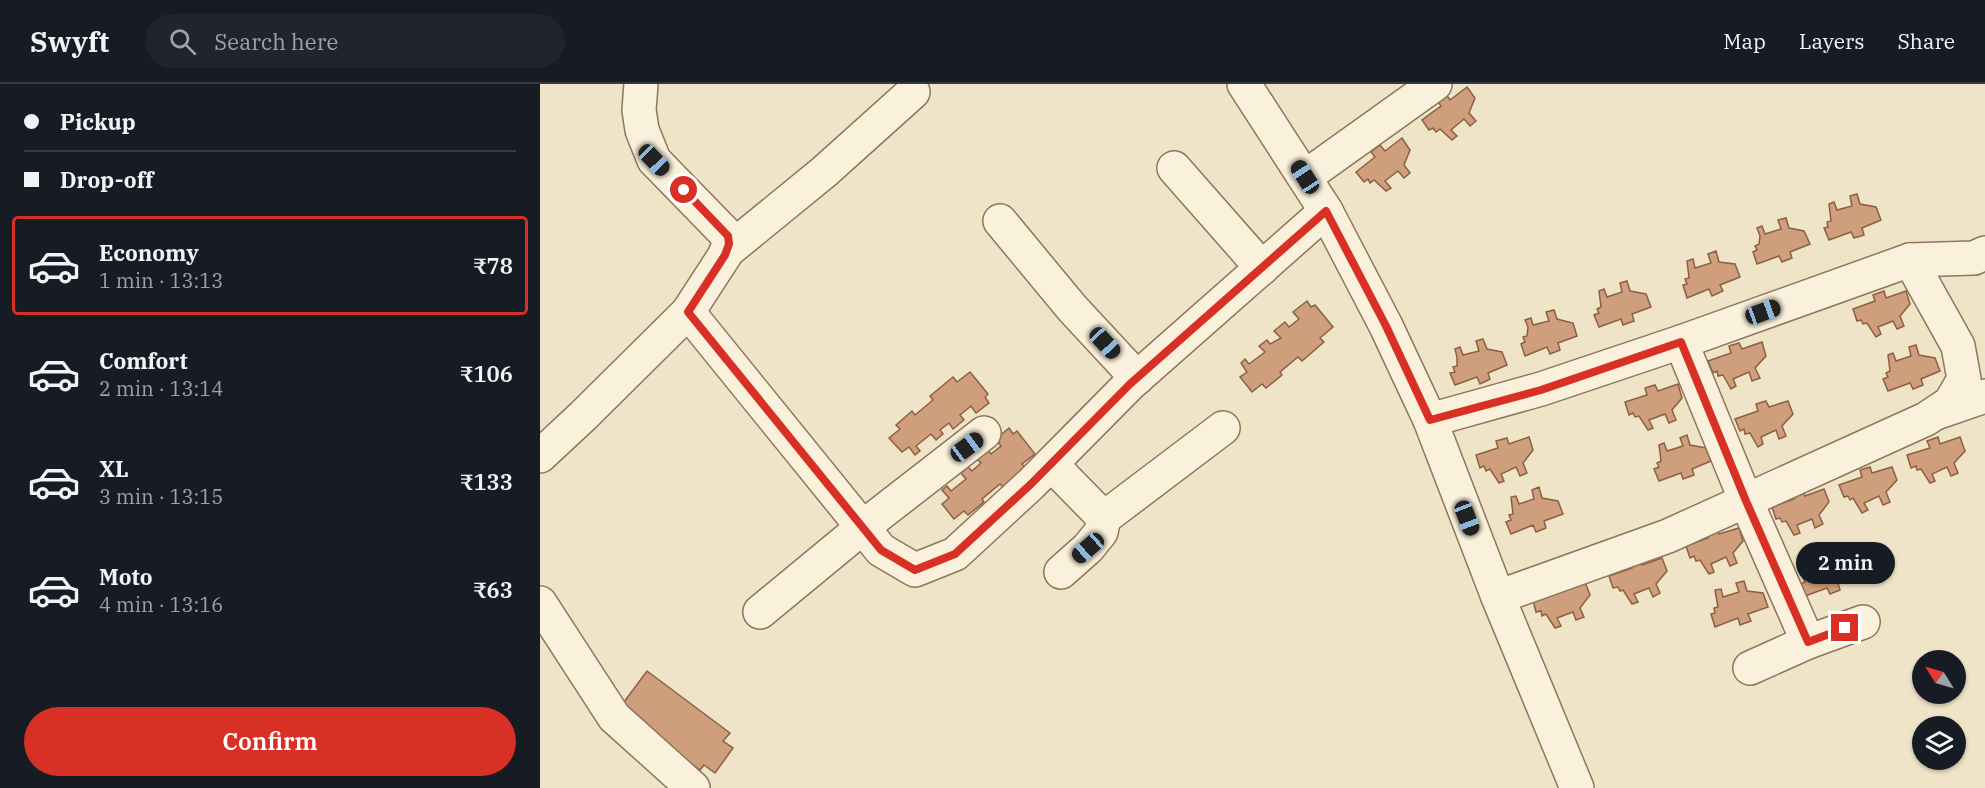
<!DOCTYPE html>
<html lang="en">
<head>
<meta charset="utf-8">
<style>
  body { margin:0; font-family:"IBM Plex Serif",serif; background:#20242c; color:#f1f3f6; height:100vh; display:flex; flex-direction:column; font-size:22px; white-space:nowrap }
  * { box-sizing:border-box; margin:0 }
  p { font-size:20px; color:#9ea1a6 }
  .icon { flex:none; width:33px; height:33px; fill:none; stroke:currentColor; stroke-width:2; stroke-linecap:round; stroke-linejoin:round }
  .map { position:relative; flex:1; overflow:hidden }
  .panel { display:flex; flex-direction:column; background:#171b24; width:540px }
  .panel>* { flex:none }
  .guide { display:grid; align-content:center; height:132px; padding:0 24px; background:#171b24 }
  .needle { width:39px; rotate:307deg }
  .fabs { position:absolute; left:1372px; top:566px; display:grid; gap:12px }
  .fabs a { display:grid; place-items:center; width:54px; height:54px; border-radius:50%; background:#171b24; box-shadow:0 2px 4px #0004; font-size:30px }
  .end { position:absolute; width:27px; height:27px; margin:-14px; border:8px solid #d93025; background:#fff; box-shadow:0 0 0 3px #fff }
  .from { border-radius:50% }
  .bubble { position:absolute; height:42px; border-radius:21px; background:#171b24; box-shadow:0 2px 4px #0004; font-size:20px; font-weight:600; line-height:42px; text-align:center }
  .car { position:absolute; width:18px; height:36px; margin:-18px -9px; border-radius:8px; box-shadow:0 0 4px 2px #0007; background:linear-gradient(#222 24%,#8ab4d8 0 40%,#222 0 76%,#8ab4d8 0 86%,#222 0) }
  .guide b { display:flex; align-items:center; gap:21px; height:57px; font-size:22px }
  .guide b+b { border-top:2px solid #363941 }
  .guide i { width:15px; height:15px; background:#f1f3f6 }
  ul { padding:0; list-style:none }
  li { display:flex; align-items:center; gap:18px; height:99px; margin:0 12px 9px; padding:0 12px; border:3px solid transparent; border-radius:6px }
  li div { flex:1 }
  li b { display:block; font-size:22px }
  li em { font-style:normal; font-weight:600 }
  li.on { border-color:#d93025 }
  li>.icon { width:54px; height:54px; stroke-width:1.5 }
  .action { display:flex; gap:12px; margin-top:auto; padding:12px 24px }
  .action a { flex:1; height:69px; border-radius:36px; background:#d93025; color:#fff; font-size:24px; font-weight:600; line-height:69px; text-align:center }
  header { display:flex; align-items:center; gap:36px; box-sizing:border-box; height:84px; padding:0 30px; background:#171b24; border-bottom:2px solid #363941 }
  header strong { font-size:28px }
  nav { display:flex; gap:33px; margin-inline-start:auto; font-size:21px }
  .search { width:420px; height:54px; background:#20242c; display:flex; align-items:center; gap:15px; box-sizing:border-box; padding:0 21px; border-radius:33px; color:#9ea1a6; font-size:22px }
  main { display:flex; flex:1; min-height:0 }
  .map>svg:first-child { display:block }
</style>
</head>
<body>
<header>
<strong>Swyft</strong>
<div class="search"><svg class="icon" aria-label="search" viewBox="0 0 24 24"><circle cx="10" cy="10" r="6"/><path d="M15 15l6 6"/></svg>Search here</div>
<nav><a>Map</a><a>Layers</a><a>Share</a></nav>
</header>
<main>
<section class="panel">
<div class="guide">
<b><i class="from"></i>Pickup</b>
<b><i></i>Drop-off</b>
</div>
<ul>
<li class="on"><svg class="icon" aria-label="car" viewBox="0 0 24 24"><path d="M5 17H2v-5l4-1 3-4h7l3 4 3 1v5h-3M9 17h6M6 11h13"/><circle cx="7" cy="17" r="2"/><circle cx="17" cy="17" r="2"/></svg><div><b>Economy</b><p>1 min · 13:13</p></div><em>₹78</em></li>
<li><svg class="icon" aria-label="car" viewBox="0 0 24 24"><path d="M5 17H2v-5l4-1 3-4h7l3 4 3 1v5h-3M9 17h6M6 11h13"/><circle cx="7" cy="17" r="2"/><circle cx="17" cy="17" r="2"/></svg><div><b>Comfort</b><p>2 min · 13:14</p></div><em>₹106</em></li>
<li><svg class="icon" aria-label="car" viewBox="0 0 24 24"><path d="M5 17H2v-5l4-1 3-4h7l3 4 3 1v5h-3M9 17h6M6 11h13"/><circle cx="7" cy="17" r="2"/><circle cx="17" cy="17" r="2"/></svg><div><b>XL</b><p>3 min · 13:15</p></div><em>₹133</em></li>
<li><svg class="icon" aria-label="car" viewBox="0 0 24 24"><path d="M5 17H2v-5l4-1 3-4h7l3 4 3 1v5h-3M9 17h6M6 11h13"/><circle cx="7" cy="17" r="2"/><circle cx="17" cy="17" r="2"/></svg><div><b>Moto</b><p>4 min · 13:16</p></div><em>₹63</em></li>
</ul>
<div class="action"><a>Confirm</a></div>
</section>
<div class="map">
<svg width="1445" height="704" viewBox="0 0 1445 704">
  <rect width="100%" height="100%" fill="#f0e4c8"/>
  <!-- building -->
  <g fill="#cf9f7d" stroke="#8d5f41" stroke-width="1.5">
    <path d="M927,3l8,11 -6,15 7,8 -6,5 -6,-7 -13,11 6,6 -5,4 -12,-11 -4,3 -3,-4 -4,2 -7,-10 19,-14 -4,-6 9,-6 4,6z"/>
    <path d="M862,54l8,12 -6,15 6,8 -6,5 -6,-7 -13,10 6,7 -5,3 -12,-11 -4,3 -2,-4 -4,3 -8,-10 19,-15 -4,-5 9,-7 5,6z"/>
    <path d="M1317,110l3,10 16,3 5,13 -19,8 2,7 -10,3 -3,-6 -22,8 -5,-12 4,-1 -1,-5 4,-1 -2,-17 5,-2 3,8 15,-4 -2,-10z"/>
    <path d="M1246,134l3,10 15,3 6,13 -20,8 2,6 -10,4 -3,-6 -22,8 -4,-12 4,-2 -2,-4 4,-2 1,-8 -3,-8 5,-2 3,8 16,-5 -3,-9z"/>
    <path d="M1176,167l3,11 16,2 5,13 -20,8 3,6 -11,5 -3,-7 -22,9 -4,-13 4,-1 -2,-5 4,-1 -2,-17 6,-2 2,9 16,-5 -3,-9z"/>
    <path d="M1087,197l3,10 16,3 5,13 -19,7 2,7 -11,4 -2,-6 -22,8 -5,-12 5,-2 -2,-4 4,-2 -2,-16 5,-2 3,8 15,-5 -2,-9z"/>
    <path d="M1344,207l2,7 20,-7 4,13 -10,12 4,10 -7,3 -4,-8 -15,6 3,7 -5,3 -9,-14 -4,1 -2,-4 -4,1 -4,-12 22,-8 -2,-6z"/>
    <path d="M767,217l4,6 4,-2 18,22 -13,11 4,4 -22,19 -4,-4 -18,15 2,3 -16,13 -4,-4 -10,8 -12,-15 7,-5 -6,-9 4,-4 4,5 16,-12 -6,-6 8,-6 3,4 11,-6 -7,-7 11,-9 4,5 10,-8 -6,-7z"/>
    <path d="M1014,226l3,9 16,4 4,13 -19,7 2,7 -10,4 -3,-7 -22,9 -4,-12 4,-2 -2,-5 4,-1 1,-9 -3,-7 6,-2 2,7 16,-4 -3,-9z"/>
    <path d="M943,255l4,10 15,3 5,13 -19,8 2,6 -10,5 -3,-7 -22,8 -5,-12 5,-1 -2,-5 4,-1v-9l-2,-8 5,-2 3,8 16,-4 -3,-10z"/>
    <path d="M1222,258l4,14 -11,12 5,10 -8,3 -3,-9 -16,7 3,7 -5,3 -8,-14 -5,1 -1,-5 -4,2 -5,-12 23,-8 -2,-7 10,-3 3,6z"/>
    <path d="M1376,261l3,10 16,3 5,13 -19,8 2,6 -10,4 -3,-6 -22,8 -5,-12 5,-2 -2,-4 4,-2 -2,-16 5,-2 3,8 15,-5 -2,-9z"/>
    <path d="M430,288l18,22 -3,3 4,6 -13,10 -5,-7 -11,9 4,5 -11,9 -4,-6 -9,7 3,4 -7,6 -5,-6 -15,12 4,5 -5,4 -6,-8 -7,5 -13,-14 11,-9 -4,-4 16,-14 3,4 18,-15 -3,-4 23,-19 4,5z"/>
    <path d="M1138,300l4,14 -10,12 4,10 -7,3 -4,-9 -16,6 4,8 -5,2 -9,-14 -4,1 -2,-4 -4,2 -4,-13 22,-7 -2,-7 10,-3 3,6z"/>
    <path d="M1226,317l3,6 19,-6 5,13 -11,12 4,10 -7,3 -3,-9 -15,7 2,7 -5,3 -8,-14 -5,1 -1,-5 -4,2 -5,-12 23,-8 -2,-7z"/>
    <path d="M469,344l4,6 4,-3 18,23 -13,10 4,5 -22,19 -4,-4 -18,15 2,3 -16,13 -4,-4 -10,8 -12,-15 7,-6 -7,-8 5,-4 4,5 15,-12 -5,-6 7,-6 4,4 9,-8 -5,-5 11,-9 4,5 10,-8 -5,-7z"/>
    <path d="M1147,351l3,10 16,3 5,13 -19,8 2,6 -11,4 -2,-6 -22,8 -5,-12 5,-2 -2,-4 4,-2 -2,-16 5,-2 3,8 16,-5 -3,-8z"/>
    <path d="M989,353l4,13 -10,13 4,10 -7,3 -4,-9 -15,7 3,7 -5,2 -9,-14 -4,2 -2,-5 -4,2 -4,-13 22,-7 -2,-7 11,-3 2,6z"/>
    <path d="M1398,353l2,7 20,-7 5,14 -11,12 4,10 -7,3 -4,-9 -15,7 3,7 -5,2 -9,-14 -4,1 -1,-4 -5,2 -4,-13 23,-7 -3,-7z"/>
    <path d="M1330,383l2,6 20,-6 5,13 -11,12 4,10 -7,3 -4,-9 -15,7 4,7 -6,3 -9,-15 -3,2 -2,-4 -4,1 -5,-12 23,-8 -2,-7z"/>
    <path d="M999,403l3,11 16,3 5,13 -19,7 2,7 -10,4 -3,-7 -22,9 -5,-12 5,-2 -2,-5 4,-1 -2,-17 5,-1 3,8 15,-5 -2,-9z"/>
    <path d="M1263,405l2,7 19,-7 5,13 -10,13 4,9 -8,4 -3,-9 -15,6 3,8 -6,2 -8,-14 -4,1 -2,-4 -4,1 -4,-12 22,-8 -2,-6z"/>
    <path d="M1177,444l2,6 20,-6 4,13 -10,12 4,10 -7,3 -4,-9 -15,7 3,8 -5,2 -9,-14 -4,1 -2,-5 -4,2 -4,-12 22,-8 -2,-7z"/>
    <path d="M1294,466l3,10 15,3 6,13 -20,7 2,7 -10,4 -3,-6 -22,8 -4,-12 4,-2 -2,-4 4,-2 -2,-16 5,-2 3,8 16,-5 -3,-9z"/>
    <path d="M1100,474l2,7 20,-7 5,13 -11,13 4,9 -7,4 -4,-9 -15,6 4,8 -6,2 -9,-14 -3,1 -2,-4 -5,1 -4,-12 23,-8 -3,-6z"/>
    <path d="M1204,497l3,10 16,2 5,14 -20,7 3,7 -11,4 -2,-7 -23,9 -4,-13 4,-1 -1,-5 4,-1 -3,-17 6,-1 2,8 16,-5 -3,-9z"/>
    <path d="M1045,498l5,13 -10,13 4,9 -8,3 -3,-8 -16,6 4,8 -6,2 -9,-14 -4,2 -1,-5 -5,1 -3,-12z"/>
    <path d="M107,587l83,62 -7,8 10,7 -18,25 -11,-8 -4,5 -82,-60z"/>
  </g>
  <g fill="none" stroke-linecap="round" stroke-linejoin="round">
    <!-- minor casing -->
    <g stroke="#8d765c" stroke-width="36">
      <g id="minor">
        <path d="M101,0l-2,26 3,20 12,30 74,76 1,8 -4,11 -37,57"/>
        <path d="M704,0l82,127 60,115 44,94 68,177 79,191"/>
        <path d="M634,84l88,100"/>
        <path d="M765,93l130,-93"/>
        <path d="M460,137l72,87 65,70"/>
        <path d="M186,168l98,-80 89,-80"/>
        <path d="M1141,258l65,159 62,141"/>
        <path d="M1396,329l49,-17"/>
        <path d="M890,336l111,-31 140,-47 229,-82 64,-2 11,-5"/>
        <path d="M0,372l43,-40 105,-104 193,238 34,20 40,-16 76,-70 99,-100 196,-173"/>
        <path d="M511,380l53,54 -3,14 -13,16 -27,24"/>
        <path d="M564,434l119,-90"/>
        <path d="M958,513l170,-61 258,-117 24,-16 14,-24 -6,-33 -48,-86"/>
        <path d="M0,519l74,114 79,71"/>
        <path d="M220,528l103,-85 121,-94"/>
        <path d="M1210,584l58,-26 55,-20"/>
      </g>
    </g>
    <!-- minor -->
    <use href="#minor" stroke="#faf1dc" stroke-width="33"/>
  </g>
  <g fill="none" stroke-linecap="round" stroke-linejoin="round">
    <!-- route -->
    <path stroke="#d93025" stroke-width="8" d="M144,106l44,46 1,8 -4,11 -37,57 193,238 34,20 40,-16 76,-70 99,-100 196,-173 60,115 44,94 111,-30 140,-48 65,159 62,141 37,-14"/>
  </g>
</svg>
<div class="fabs">
<a><svg class="needle" viewBox="-14 -14 28 28"><path d="M0-13l5 13h-10z" fill="#e53935"/><path d="M0 13l5-13h-10z" fill="#9ea1a6"/></svg></a>
<a><svg class="icon" aria-label="layers" viewBox="0 0 24 24"><path d="M12 4l9 5-9 5-9-5zM3 14l9 5 9-5"/></svg></a>
</div>
<i class="end from" style="left:144px;top:106px"></i>
<i class="end" style="left:1305px;top:544px"></i>
<div class="bubble" style="left:1256px;top:458px;width:99px">2 min</div>
<i class="car" style="left:114px;top:76px;rotate:136deg"></i>
<i class="car" style="left:765px;top:93px;rotate:327deg"></i>
<i class="car" style="left:1223px;top:228px;rotate:70deg"></i>
<i class="car" style="left:565px;top:259px;rotate:137deg"></i>
<i class="car" style="left:427px;top:363px;rotate:53deg"></i>
<i class="car" style="left:927px;top:434px;rotate:159deg"></i>
<i class="car" style="left:548px;top:464px;rotate:229deg"></i>
</div>
</main>
</body>
</html>
